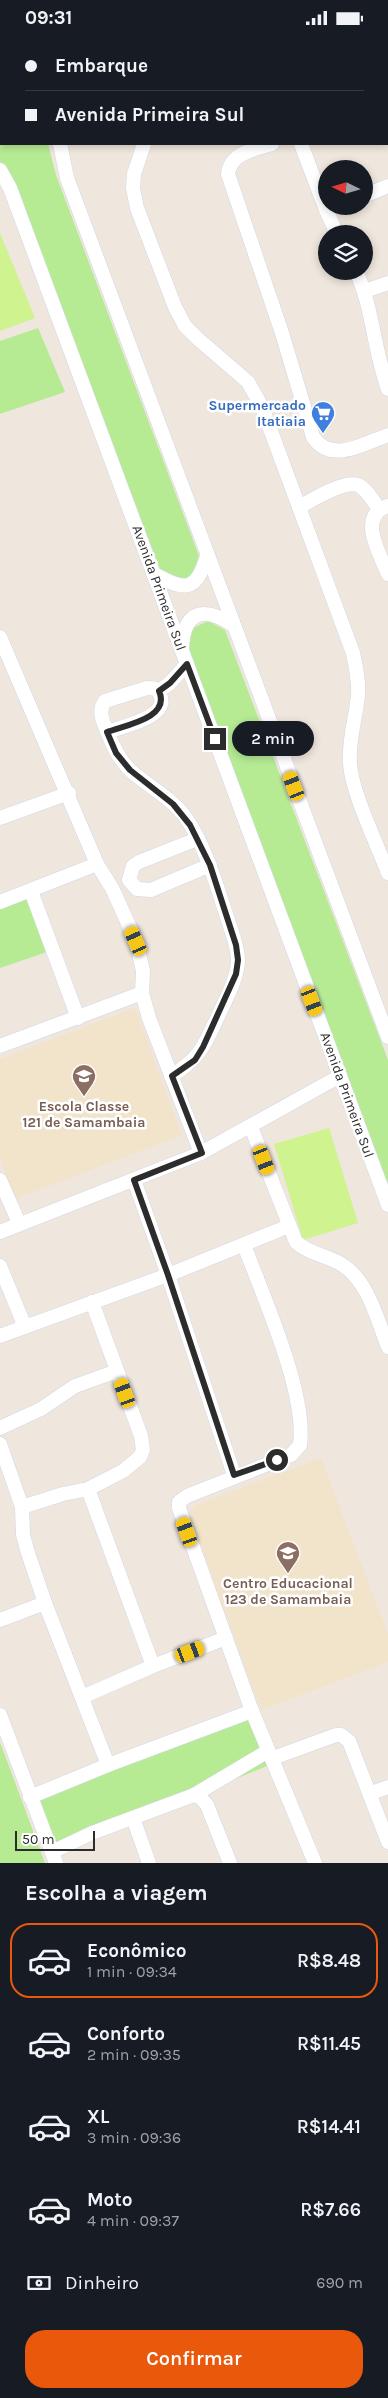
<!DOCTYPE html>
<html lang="pt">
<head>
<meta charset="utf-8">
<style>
  body { margin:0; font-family:Karla,sans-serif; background:#20242c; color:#f1f3f6; height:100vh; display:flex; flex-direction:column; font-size:19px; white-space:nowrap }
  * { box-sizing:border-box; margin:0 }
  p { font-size:16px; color:#9ea1a6 }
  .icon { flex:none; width:28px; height:28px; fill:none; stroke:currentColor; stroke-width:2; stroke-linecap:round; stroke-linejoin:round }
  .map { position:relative; height:1828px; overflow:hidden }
  .side { display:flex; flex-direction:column; background:#171b24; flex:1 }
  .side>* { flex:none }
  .hud { position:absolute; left:0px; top:0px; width:389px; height:110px; box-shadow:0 2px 8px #0003; display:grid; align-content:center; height:110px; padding:0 25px; background:#171b24 }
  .needle { width:32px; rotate:275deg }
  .fabs { position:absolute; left:318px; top:125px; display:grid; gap:10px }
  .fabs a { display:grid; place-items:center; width:55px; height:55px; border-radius:50%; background:#171b24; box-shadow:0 2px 8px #0003; font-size:25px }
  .scale { position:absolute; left:15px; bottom:12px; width:80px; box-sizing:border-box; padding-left:5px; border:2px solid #2c2c2c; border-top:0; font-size:14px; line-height:18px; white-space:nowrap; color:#2c2c2c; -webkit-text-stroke:4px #fff; paint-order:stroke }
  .end { position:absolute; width:22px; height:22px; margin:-11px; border:6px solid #2c2c2c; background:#fff; box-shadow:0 0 0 2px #fff }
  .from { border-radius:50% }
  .bubble { position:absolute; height:35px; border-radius:18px; background:#171b24; box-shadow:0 2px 8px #0003; font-size:16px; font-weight:600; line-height:35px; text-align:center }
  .car { position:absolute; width:15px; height:30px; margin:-15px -8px; border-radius:6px; box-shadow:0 0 4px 1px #0007; background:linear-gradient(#f5c518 24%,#345 0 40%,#f5c518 0 76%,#345 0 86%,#f5c518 0) }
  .hud b { display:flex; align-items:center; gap:18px; height:48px; font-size:19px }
  .hud b+b { border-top:1px solid #363941 }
  .hud i { width:12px; height:12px; background:#f1f3f6 }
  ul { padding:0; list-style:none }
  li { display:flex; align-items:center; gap:15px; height:75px; margin:0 10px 8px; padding:0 15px; border:2px solid transparent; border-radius:20px }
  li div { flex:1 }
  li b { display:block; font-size:19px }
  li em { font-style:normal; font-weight:600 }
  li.on { border-color:#ea580c }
  li>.icon { width:45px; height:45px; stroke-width:1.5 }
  h2 { padding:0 25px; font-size:22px; line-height:60px }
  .pay { display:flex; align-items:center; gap:12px; height:55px; padding:0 25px; font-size:19px }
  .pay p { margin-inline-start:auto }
  .action { display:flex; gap:10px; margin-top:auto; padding:10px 25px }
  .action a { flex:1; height:58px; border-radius:20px; background:#ea580c; color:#fff; font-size:20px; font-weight:600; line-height:58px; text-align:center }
  .status { display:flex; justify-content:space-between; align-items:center; height:35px; padding:0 25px; background:#171b24; direction:ltr }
  .status svg { height:14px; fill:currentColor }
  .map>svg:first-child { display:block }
</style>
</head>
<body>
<div class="status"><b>09:31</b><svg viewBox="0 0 49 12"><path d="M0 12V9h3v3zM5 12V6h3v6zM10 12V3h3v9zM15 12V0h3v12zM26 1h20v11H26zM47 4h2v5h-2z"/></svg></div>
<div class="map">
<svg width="388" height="1828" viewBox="0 0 388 1828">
  <rect width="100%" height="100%" fill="#efe6dd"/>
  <!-- education -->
  <g fill="#f2e3cb">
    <path d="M135,973l47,127 -167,64 -15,-41v-99z"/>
    <path d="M321,1423l67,176v28l-127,48 -72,-197 5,-7z"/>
  </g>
  <!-- green -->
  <g fill="#b6eb94">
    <path d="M0,0h54l-53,1 -1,73z"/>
    <path d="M217,0h171v66v-65z"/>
    <path d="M0,96l1,13h47l8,31 143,381 -8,22 -17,7 -12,-11 -150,-391 -12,-22z"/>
    <path d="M38,293l27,64 -65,22v-73z"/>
    <path d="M208,586l17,9 163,430v130l-201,-538 6,-24z"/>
    <path d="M27,862l20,55 -47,16v-61z"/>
    <path d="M250,1680l22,49 -221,89 -20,-55z"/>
    <path d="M0,1707l45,121h-45z"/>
  </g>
  <!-- pitch -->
  <g fill="#cef38f">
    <path d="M317,0h71v12v-11z"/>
    <path d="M0,198l35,85 -35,13z"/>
    <path d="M329,1093l29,95 -55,17 -29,-96z"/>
  </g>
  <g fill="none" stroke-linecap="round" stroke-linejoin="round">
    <!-- minor casing -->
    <g stroke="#d2d7e6" stroke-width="15">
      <g id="minor">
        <path d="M221,0l1,1"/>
        <path d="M388,67v-1"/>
        <path d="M60,109l7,34 321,859"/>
        <path d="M144,109l-10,30 -1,14 4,20 38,99 10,19 12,12 51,44 14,25 91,246c3,14 6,28 5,42 -2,23 -10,46 -8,69 2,29 27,80 38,109"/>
        <path d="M272,109c-17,5 -42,9 -44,30l54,159 31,104c18,27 50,7 75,-2"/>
        <path d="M301,109l25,66 11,24"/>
        <path d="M0,135l10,18 378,1017"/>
        <path d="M364,161l24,-10"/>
        <path d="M356,236c17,37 18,80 32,118"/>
        <path d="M365,256l23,-8"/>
        <path d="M387,471c-30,11 -7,48 1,68"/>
        <path d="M299,472c13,-7 45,-27 59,-22 9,4 15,16 21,24"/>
        <path d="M153,538c31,18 43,20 54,-17"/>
        <path d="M0,602l97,227 15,24 24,53 7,30 -1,22 7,25 52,135"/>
        <path d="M182,613c2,-38 22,-42 51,-23"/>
        <path d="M159,656l11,-8 17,-19"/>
        <path d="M107,697c14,-5 64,-15 53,-37 -3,-7 -6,-7 -13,-7l-42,13c-7,9 -3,18 1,28 6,15 13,31 25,42 17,15 39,26 53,44 22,31 32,69 44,105 4,13 10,27 10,41 -1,18 -11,36 -19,53 -14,30 -18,44 -48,62"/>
        <path d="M0,783l69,-25"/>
        <path d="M197,804l-58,23 -6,4 -4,14 8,9 14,1 59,-25"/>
        <path d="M31,856l47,127"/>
        <path d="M0,867l97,-38"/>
        <path d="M0,1011l142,-53"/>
        <path d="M251,1092l45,115c13,12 30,13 45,22 27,16 36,55 47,83"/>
        <path d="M0,1145l19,43"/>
        <path d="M134,1145l34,95 66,200"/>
        <path d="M0,1197l201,-79 139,-77"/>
        <path d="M244,1210c19,51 63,148 56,200l-9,10 -104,41 -8,6v6l73,203 63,152"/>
        <path d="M0,1231l25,61"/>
        <path d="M0,1301l168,-61 121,-49"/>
        <path d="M0,1393l41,-19 34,-23 42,-15"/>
        <path d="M0,1409l22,63 1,28 5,18 17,50 63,162"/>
        <path d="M88,1454l65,177"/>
        <path d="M22,1472l41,-13 25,-5 35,-18 17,-14 3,-7 -2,-14 -49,-134"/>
        <path d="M0,1585l45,-17"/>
        <path d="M82,1662l71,-31 73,-28"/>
        <path d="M0,1680l56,148"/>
        <path d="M273,1723l63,-23h5l8,6 39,101"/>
        <path d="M371,1758l17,-6"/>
        <path d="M194,1760l74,-44"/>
        <path d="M30,1762l78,-32 144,-54"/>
        <path d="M133,1783l16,45"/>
        <path d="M52,1817l40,-19 102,-38 6,2 7,8 23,58"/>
      </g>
    </g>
    <!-- major casing -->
    <g stroke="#c8c8c8" stroke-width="19">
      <g id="major">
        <path d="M65,1v-1"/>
        <path d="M94,1l2,-1"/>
        <path d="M0,83h1"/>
      </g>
    </g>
    <!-- minor -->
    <use href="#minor" stroke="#fff" stroke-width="14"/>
    <!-- major -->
    <use href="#major" stroke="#ffcd52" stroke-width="18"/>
  </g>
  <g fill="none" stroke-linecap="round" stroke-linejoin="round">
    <!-- route -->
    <path stroke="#2c2c2c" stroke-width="6" d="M215,704l-28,-75 -17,19 -11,8c12,27 -34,34 -52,41l9,21 14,17 43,34 17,21 20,40 26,80 2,15 -2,14 -33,73 -8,13 -23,16 30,77 -68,27 34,95 66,200 43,-15"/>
  </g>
  <!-- icons -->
  <defs>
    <g id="supermarket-pin" transform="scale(1.25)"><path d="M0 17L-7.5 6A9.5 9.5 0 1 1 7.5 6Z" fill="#3f7fe0" stroke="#fff"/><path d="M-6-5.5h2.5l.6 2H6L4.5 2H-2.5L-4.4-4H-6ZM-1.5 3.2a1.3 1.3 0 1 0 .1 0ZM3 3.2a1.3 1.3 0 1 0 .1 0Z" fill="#fff"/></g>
    <g id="school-pin" transform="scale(1.25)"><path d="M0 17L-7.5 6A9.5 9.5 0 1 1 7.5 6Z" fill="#8d6e63" stroke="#fff"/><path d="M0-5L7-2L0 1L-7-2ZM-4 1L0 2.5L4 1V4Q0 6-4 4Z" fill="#fff"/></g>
  </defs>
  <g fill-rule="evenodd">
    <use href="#supermarket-pin" x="323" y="378"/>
    <use href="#school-pin" x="84" y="1041"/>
    <use href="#school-pin" x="288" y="1518"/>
  </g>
  <g text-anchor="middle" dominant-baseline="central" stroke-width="5" stroke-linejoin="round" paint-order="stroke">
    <!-- shop labels -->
    <g font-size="14" font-weight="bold" fill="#366cbe" stroke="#fff" text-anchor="end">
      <text x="306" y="370">Supermercado<tspan x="306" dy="16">Itatiaia</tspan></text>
    </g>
    <!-- street labels -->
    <g font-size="14" fill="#2c2c2c" stroke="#fff">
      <text transform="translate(159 553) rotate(70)">Avenida Primeira Sul</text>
      <text transform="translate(347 1060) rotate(70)">Avenida Primeira Sul</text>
    </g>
    <!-- education labels -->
    <g font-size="14" font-weight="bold" fill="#785e54" stroke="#fff">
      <text x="84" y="1071">Escola Classe<tspan x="84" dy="16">121 de Samambaia</tspan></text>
      <text x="288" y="1548">Centro Educacional<tspan x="288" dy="16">123 de Samambaia</tspan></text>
    </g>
  </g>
</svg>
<div class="fabs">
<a><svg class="needle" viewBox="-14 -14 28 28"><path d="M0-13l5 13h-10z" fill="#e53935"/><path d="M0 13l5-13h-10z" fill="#9ea1a6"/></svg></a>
<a><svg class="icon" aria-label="layers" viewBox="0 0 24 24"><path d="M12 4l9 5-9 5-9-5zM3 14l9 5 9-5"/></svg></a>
</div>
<div class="scale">50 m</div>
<i class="end from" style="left:277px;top:1425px"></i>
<i class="end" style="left:215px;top:704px"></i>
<div class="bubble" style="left:232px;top:686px;width:82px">2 min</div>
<i class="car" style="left:294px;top:751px;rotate:339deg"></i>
<i class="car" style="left:136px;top:906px;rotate:336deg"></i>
<i class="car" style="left:312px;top:966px;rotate:159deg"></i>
<i class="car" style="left:264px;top:1125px;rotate:159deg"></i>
<i class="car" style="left:125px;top:1358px;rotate:340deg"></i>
<i class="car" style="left:187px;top:1497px;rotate:340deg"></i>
<i class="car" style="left:190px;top:1617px;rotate:69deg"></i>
<div class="hud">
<b><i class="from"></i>Embarque</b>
<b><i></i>Avenida Primeira Sul</b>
</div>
</div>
<section class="side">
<h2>Escolha a viagem</h2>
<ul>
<li class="on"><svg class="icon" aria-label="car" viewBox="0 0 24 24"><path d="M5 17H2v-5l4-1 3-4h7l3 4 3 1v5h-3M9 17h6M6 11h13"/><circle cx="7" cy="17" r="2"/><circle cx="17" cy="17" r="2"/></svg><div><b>Econômico</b><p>1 min · 09:34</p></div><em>R$8.48</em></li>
<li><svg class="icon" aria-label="car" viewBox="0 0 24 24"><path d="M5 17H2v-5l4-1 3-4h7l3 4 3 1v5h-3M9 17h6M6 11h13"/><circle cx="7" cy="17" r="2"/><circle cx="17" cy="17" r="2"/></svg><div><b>Conforto</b><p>2 min · 09:35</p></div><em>R$11.45</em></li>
<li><svg class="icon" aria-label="car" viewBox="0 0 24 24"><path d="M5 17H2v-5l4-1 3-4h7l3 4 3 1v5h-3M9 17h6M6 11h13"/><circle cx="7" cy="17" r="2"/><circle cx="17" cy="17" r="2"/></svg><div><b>XL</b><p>3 min · 09:36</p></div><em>R$14.41</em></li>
<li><svg class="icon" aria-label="car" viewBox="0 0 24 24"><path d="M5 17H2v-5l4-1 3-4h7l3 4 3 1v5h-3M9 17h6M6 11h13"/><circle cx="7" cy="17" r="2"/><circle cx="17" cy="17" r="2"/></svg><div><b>Moto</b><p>4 min · 09:37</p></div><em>R$7.66</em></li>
</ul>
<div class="pay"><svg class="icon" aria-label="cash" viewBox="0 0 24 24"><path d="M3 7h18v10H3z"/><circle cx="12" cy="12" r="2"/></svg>Dinheiro<p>690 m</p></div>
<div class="action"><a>Confirmar</a></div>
</section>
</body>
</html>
